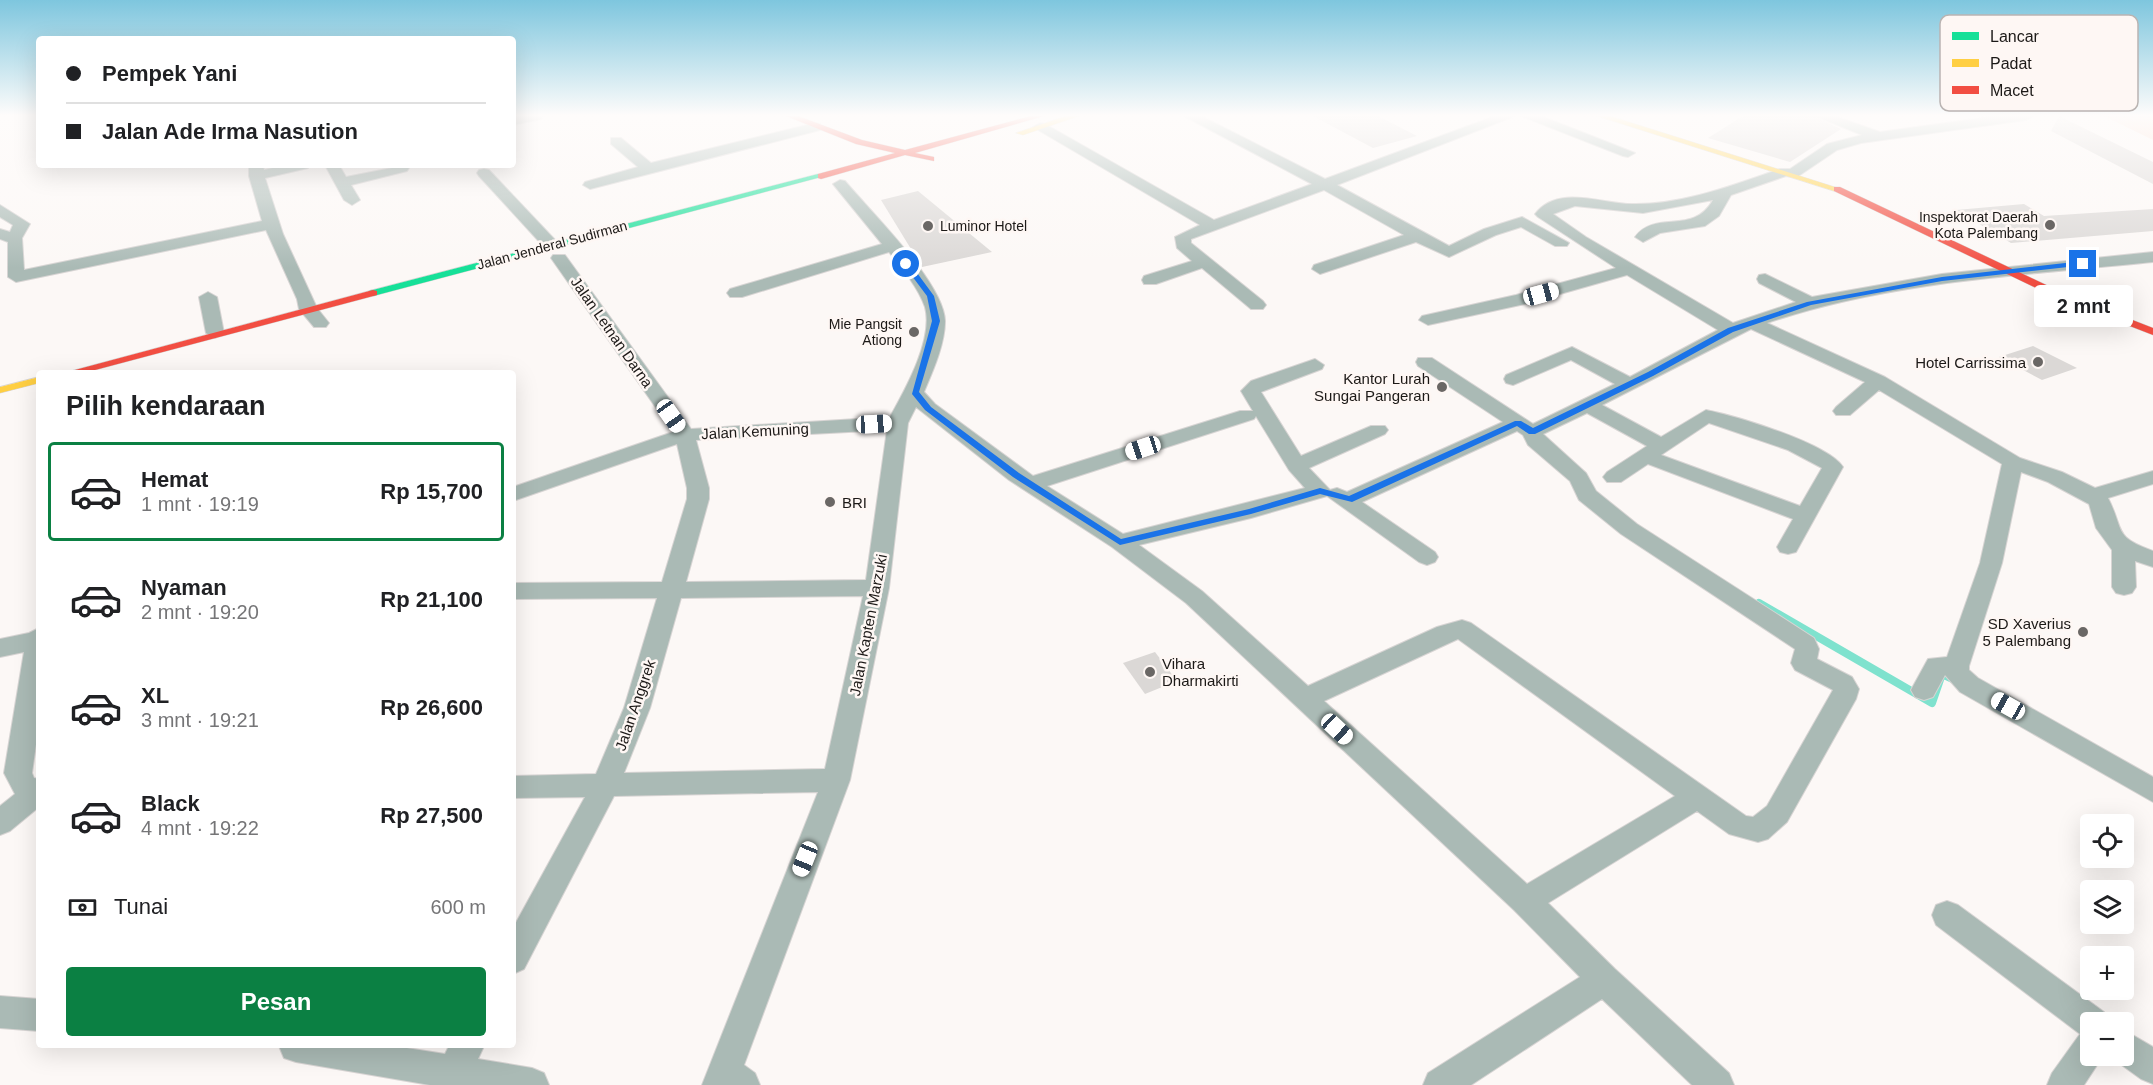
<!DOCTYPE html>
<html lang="id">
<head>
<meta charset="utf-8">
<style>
  body { margin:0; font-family:Arial,sans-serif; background:#f2f2f2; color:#202124; height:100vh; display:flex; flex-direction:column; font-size:22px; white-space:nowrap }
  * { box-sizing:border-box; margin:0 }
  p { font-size:20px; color:#757577 }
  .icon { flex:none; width:33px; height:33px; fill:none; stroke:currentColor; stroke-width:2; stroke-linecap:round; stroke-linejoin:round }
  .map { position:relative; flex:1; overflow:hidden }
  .details { position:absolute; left:36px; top:370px; width:480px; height:678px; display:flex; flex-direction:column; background:#fff; border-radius:6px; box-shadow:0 6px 24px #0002 }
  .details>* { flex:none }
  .top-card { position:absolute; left:36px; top:36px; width:480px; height:132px; border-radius:6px; box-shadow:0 6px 24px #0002; display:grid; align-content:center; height:132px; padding:0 30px; background:#fff }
  .tools { position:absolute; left:2080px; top:814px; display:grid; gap:12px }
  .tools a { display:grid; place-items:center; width:54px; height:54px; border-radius:6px; background:#fff; box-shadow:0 6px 24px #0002; font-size:30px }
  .end { position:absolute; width:27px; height:27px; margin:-14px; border:8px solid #1a73e8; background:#fff; box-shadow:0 0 0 3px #fff }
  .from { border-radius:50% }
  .bubble { position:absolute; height:42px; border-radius:6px; background:#fff; box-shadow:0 6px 24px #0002; font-size:20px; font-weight:700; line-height:42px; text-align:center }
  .car { position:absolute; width:18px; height:36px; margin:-18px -9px; border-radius:8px; box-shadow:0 0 4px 2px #0007; background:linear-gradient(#fff 24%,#345 0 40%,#fff 0 76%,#345 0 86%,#fff 0) }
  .top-card b { display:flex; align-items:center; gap:21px; height:57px; font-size:22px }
  .top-card b+b { border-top:2px solid #e0e0e0 }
  .top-card i { width:15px; height:15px; background:#202124 }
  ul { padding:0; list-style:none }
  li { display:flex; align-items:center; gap:18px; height:99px; margin:0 12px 9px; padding:0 18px; border:3px solid transparent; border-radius:6px }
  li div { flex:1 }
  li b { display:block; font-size:22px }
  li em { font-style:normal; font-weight:700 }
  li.active { border-color:#0b8043 }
  li>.icon { width:54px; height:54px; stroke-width:1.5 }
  h2 { padding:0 30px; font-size:27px; line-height:72px }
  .pay { display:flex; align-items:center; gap:15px; height:66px; padding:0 30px; font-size:22px }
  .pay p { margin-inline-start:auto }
  .action { display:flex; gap:12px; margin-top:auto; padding:12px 30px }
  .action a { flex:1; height:69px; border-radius:6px; background:#0b8043; color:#fff; font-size:24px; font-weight:700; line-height:69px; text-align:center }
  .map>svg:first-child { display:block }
</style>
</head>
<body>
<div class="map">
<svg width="2153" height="1085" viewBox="0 0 2153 1085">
  <rect width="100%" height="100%" fill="#fcf8f6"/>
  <!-- green -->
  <path fill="#fad8ca" d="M2104,116h49v24z"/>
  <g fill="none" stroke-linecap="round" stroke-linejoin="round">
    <!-- stream -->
    <path stroke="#7fe2ce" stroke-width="8" d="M1759,603l173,100 10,-29 13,6"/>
  </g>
  <!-- building -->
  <g fill="#dbd8d6">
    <path d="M1313,116h65l39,20 -44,12z"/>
    <path d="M1743,116h70l28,13 -51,33 -82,-24z"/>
    <path d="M2059,116l94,46v22l-102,-53z"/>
    <path d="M918,191l74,61 -70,15 -41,-67z"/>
    <path d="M2024,204l20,12 109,-7v22l-142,12 -55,-33z"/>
    <path d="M2033,346l44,22 -35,12 -43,-23z"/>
    <path d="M1155,652l22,29 -32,13 -22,-31z"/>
  </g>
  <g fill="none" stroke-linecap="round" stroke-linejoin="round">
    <!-- street casing -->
    <g stroke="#d7d4d3" stroke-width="2">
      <g id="street">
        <path d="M543,116l-2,3 -28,6v-8z"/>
        <path d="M1184,116h17l124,63 170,-63h20l-178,69 112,61 35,-17 38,-12 47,26 -2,3h-12l-34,-19 -25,8 -47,22 -33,-15 -96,32 -8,-5 2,-4 90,-30 -80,-45 -133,49v4l72,58 3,4 -3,4h-12l-49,-41 -46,16h-12l-2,-4 2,-4 48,-15 -15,-13 -2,-11 25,-12 -167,-98 7,-4 5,1 169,96 98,-36z"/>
        <path d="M1521,116h20l94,37 -7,4 -5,-1z"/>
        <path d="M1815,116h20l45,16 116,-16h37l-7,4 -165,23 -24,7 -40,27 -11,-1 -55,19 -12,21 -14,10 -45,7 -17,9 -8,-5c21,-28 58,-1 78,-37l-70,13 -68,-7 -22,8 33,23 147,86 63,-21 -37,-19 -2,-4 2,-4 6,-1 47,23 130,-23 211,-22v10c-129,13 -263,19 -386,61l118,54 135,81 42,14 33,16 58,-17v13l-45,14c17,33 4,38 45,53v16l-18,-6 1,26 -4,6 -8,2 -8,-2 -4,-6v-37l-16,-22 -7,-24 -41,-22 -27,-10 -19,91 -33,103v4l9,8 175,99v25l-193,-110 -15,-17 -12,22 -9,3 -9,-3 -4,-7 17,-31 19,-2 33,-94 22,-99 -123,-74 -29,25h-14l-3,-4 3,-4 29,-25 -114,-53 -149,76 59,32 45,-27c30,6 121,33 137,57l-47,85 -8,2 -8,-2 -3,-5 16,-28 -145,-55 -27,18h-14l-4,-5 4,-5 40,-26 -60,-33 -44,21 43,39 10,18 41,33 177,114 5,11 -2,10 35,18 7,12 -3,10 -69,123 -19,17 -10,3 -29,-8 -32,-23 -149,92 67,66 114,104 5,12h-42l-90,-86 -131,86h-48l5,-12 152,-96 -66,-67 -328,-307 -74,-56 -103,-67 -93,-73 -8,16 -19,165 -39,192 -106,285 11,8 5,12h-58l116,-293 -204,4 -90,173 -11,5v-46l72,-131 -72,1v-22l83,-2 28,-66 33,-110 -144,1v-16l149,-1 25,-83v-11l-10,-44 -164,57v-14l160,-55 -122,-174 2,-3h12l126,174 199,-12c15,-27 44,-78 35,-110 -7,-20 -23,-39 -36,-55l-147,45h-12l-3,-4 3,-4 152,-45 -49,-60 7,-4 5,1c25,30 99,102 100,140 0,23 -12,50 -21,71l11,12 98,72 207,-65h13l-12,-20 10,-10 64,-22 9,6 -2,4 -61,23 40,64 70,-30h14l3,4 -3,4 -76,34 21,22 7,-2 10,4 156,-70 -85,-56 -2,-4 2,-4h14l101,66 82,-40 -44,-24 -58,25 -7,-2 -2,-4 2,-4 66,-28 58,30 88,-47 -91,-55 -102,29 -97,21 -9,-5 3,-4 94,-21 100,-27 -78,-51 -3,-3c23,-30 67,-10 97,-10 51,1 101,-19 148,-35h10l37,-25 35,-9zM1256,416l33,54 16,18 -182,46 -76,-48 207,-67zM1709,423l79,27 34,18 -22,38 -139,-51zM887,430l-21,150 -180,2 23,-83v-11l-13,-48zM1517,431l6,4 5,10 42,36 9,19 42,34 174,115 -4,14 4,7 38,20 -66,116 -14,11 -7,-1 -275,-193 -9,-3 -25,7 -129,59 -106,-95 -63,-46 112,-27 76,-22 92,66 8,3 8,-3 3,-5 -3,-5 -73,-50zM863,596l-38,173 -201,4 26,-65 31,-110zM1458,639l217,157 -148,88 -203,-183z"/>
        <path d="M815,123l5,1v6l-230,59 -7,-4 2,-3 53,-15 -27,-23v-6h10l30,25z"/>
        <path d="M249,165h14l1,5 21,-5h25l-2,3 -43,10 18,56 34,74 12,15 -3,4h-12l-15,-18 -2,-10 -31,-69 -250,52 -8,-5v-35l-8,-3v-10l10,3 3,-7 -13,-8v-12l30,19 -8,14 2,32 238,-49 -13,-45z"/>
        <path d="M325,165h14l7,12 61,-12 2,3 -2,3 -56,14 9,15 -8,5 -8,-5z"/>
        <path d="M484,169l5,1 68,72 2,3 -2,3h-12l-66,-72 -2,-3 2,-3z"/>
        <path d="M208,292l9,5 7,36 -9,5 -9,-5 -7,-36z"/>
        <path d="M39,628v95l-7,50 2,5 5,1v28l-29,24 -10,4v-29l15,-12 -11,-21 20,-121 -24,5v-18l29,-6z"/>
        <path d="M1947,901l11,4 146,107 4,11h-17v33h12l-19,29h-37l5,-12 28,-39 -144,-109 -4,-10 4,-10z"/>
        <path d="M0,996l39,3v32l-39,-3z"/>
        <path d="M2124,1030l29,17v37l-12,-5 -29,-21 12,-2z"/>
        <path d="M279,1046h115l51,8 4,-8h35l-6,13 54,9 12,5 5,12h-119l-134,-23 -12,-4z"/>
      </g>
    </g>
    <!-- fast casing -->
    <g stroke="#d7d4d3" stroke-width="1">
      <path id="fast" d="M818,174l7,2 -448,119 -4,1 -5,-3 1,-2z"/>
    </g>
    <!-- slow casing -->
    <g stroke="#d7d4d3" stroke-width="1">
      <g id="slow">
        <path d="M1066,116h13l-56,19 -7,-2z"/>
        <path d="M1597,116h13l231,73 -7,2z"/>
        <path d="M39,377v6l-39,10v-6z"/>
      </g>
    </g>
    <!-- jam casing -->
    <g stroke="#d7d4d3" stroke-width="1">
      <g id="jam">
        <path d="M786,116h12l64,24 43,10 126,-34h13l-129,37 19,4v4l-29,-6 -84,24 -3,-1v-4l77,-21 -39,-9z"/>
        <path d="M1834,187h6l223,106 90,35v7l-98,-38 -221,-106z"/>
        <path d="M373,290l4,1v4l-297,79h-20z"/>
      </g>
    </g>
    <!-- street -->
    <use href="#street" fill="#aabab5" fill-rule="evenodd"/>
    <!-- fast -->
    <use href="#fast" fill="#16e098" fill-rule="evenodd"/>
    <!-- slow -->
    <use href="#slow" fill="#ffcf43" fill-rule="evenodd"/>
    <!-- jam -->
    <use href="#jam" fill="#f24e42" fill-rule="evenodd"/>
  </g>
  <!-- sky -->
  <linearGradient id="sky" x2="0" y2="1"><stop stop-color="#7ec6de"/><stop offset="0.43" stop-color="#fefcfb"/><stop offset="1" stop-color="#fefcfb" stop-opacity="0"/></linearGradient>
  <rect width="2153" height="268" fill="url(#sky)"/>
  <!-- route -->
  <path fill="#1a73e8" d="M2083,261l3,4 -144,16 -131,24 -78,27 -80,44 -118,58h-6l-12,-8 -165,76 -32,-8 -69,20 -131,31 -107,-68 -88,-67 -13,-16 20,-73 -5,-25 -24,-32 6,-2 25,34 6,25 -21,71 12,15 88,66 102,66 128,-30 71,-21 29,8 166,-75h6l12,7 115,-56 80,-44 79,-26 135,-25z"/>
  <!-- markers -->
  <g fill="#6a6765" stroke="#fef7f4" stroke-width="2">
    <circle cx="2050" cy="225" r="6"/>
    <circle cx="928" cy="226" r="6"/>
    <circle cx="914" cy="332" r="6"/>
    <circle cx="2038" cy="362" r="6"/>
    <circle cx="1442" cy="387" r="6"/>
    <circle cx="830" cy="502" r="6"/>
    <circle cx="2083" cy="632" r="6"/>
    <circle cx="1150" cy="672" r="6"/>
  </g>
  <g text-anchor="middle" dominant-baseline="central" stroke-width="5" stroke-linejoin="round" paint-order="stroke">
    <!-- far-poi labels -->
    <g font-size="14" fill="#1c1917" stroke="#fef7f4" text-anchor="end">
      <text x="2038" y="217">Inspektorat Daerah<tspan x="2038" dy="16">Kota Palembang</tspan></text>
      <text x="940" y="226" text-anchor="start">Luminor Hotel</text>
      <text x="902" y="324">Mie Pangsit<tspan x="902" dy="16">Ationg</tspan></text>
    </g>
    <!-- far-street labels -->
    <g font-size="14" fill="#1c1917" stroke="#fef7f4">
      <text transform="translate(552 245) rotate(-15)">Jalan Jenderal Sudirman</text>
    </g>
    <!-- street labels -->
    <g font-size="15" fill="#1c1917" stroke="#fef7f4">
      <text transform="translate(612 332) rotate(55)">Jalan Letnan Darna</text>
      <text transform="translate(755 431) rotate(-3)">Jalan Kemuning</text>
      <text transform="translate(868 625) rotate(-79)">Jalan Kapten Marzuki</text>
      <text transform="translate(635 705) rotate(-71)">Jalan Anggrek</text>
    </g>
    <!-- poi labels -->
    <g font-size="15" fill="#1c1917" stroke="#fef7f4" text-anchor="end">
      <text x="2026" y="362">Hotel Carrissima</text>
      <text x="1430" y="378">Kantor Lurah<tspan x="1430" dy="17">Sungai Pangeran</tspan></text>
      <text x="842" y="502" text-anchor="start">BRI</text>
      <text x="2071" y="623">SD Xaverius<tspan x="2071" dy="17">5 Palembang</tspan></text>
      <text x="1162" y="663" text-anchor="start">Vihara<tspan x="1162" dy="17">Dharmakirti</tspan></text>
    </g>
  </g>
  <!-- legend -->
  <rect x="1940" y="15" width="198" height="96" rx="9" fill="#fef7f4" stroke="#bab4b2" stroke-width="1.5"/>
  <rect x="1952" y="32" width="27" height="8" fill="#16e098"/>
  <rect x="1952" y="59" width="27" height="8" fill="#ffcf43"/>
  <rect x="1952" y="86" width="27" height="8" fill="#f24e42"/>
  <g font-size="16" fill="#1c1917">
    <text x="1990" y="42">Lancar</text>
    <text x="1990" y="69">Padat</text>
    <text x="1990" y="96">Macet</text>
  </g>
</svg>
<div class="tools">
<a><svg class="icon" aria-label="locate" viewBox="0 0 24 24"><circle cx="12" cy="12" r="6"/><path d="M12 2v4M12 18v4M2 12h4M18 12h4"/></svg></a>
<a><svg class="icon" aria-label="layers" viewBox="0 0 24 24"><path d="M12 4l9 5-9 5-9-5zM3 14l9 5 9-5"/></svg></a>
<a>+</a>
<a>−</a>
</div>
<i class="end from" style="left:906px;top:264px"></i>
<i class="end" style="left:2083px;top:264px"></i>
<div class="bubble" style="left:2034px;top:285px;width:99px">2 mnt</div>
<i class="car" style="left:1541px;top:294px;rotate:75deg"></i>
<i class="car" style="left:671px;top:416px;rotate:145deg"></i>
<i class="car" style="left:874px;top:424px;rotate:87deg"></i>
<i class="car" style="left:1143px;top:448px;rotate:252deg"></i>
<i class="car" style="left:2008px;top:706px;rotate:299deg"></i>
<i class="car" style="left:1337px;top:729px;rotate:133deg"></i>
<i class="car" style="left:805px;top:859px;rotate:202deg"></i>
<div class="top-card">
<b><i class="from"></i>Pempek Yani</b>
<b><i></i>Jalan Ade Irma Nasution</b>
</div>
<section class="details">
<h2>Pilih kendaraan</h2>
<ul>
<li class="active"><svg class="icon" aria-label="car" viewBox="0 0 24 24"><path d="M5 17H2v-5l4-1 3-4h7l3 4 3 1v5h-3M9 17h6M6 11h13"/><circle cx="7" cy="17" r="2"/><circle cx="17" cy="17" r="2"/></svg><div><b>Hemat</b><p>1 mnt · 19:19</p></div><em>Rp 15,700</em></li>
<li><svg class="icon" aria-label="car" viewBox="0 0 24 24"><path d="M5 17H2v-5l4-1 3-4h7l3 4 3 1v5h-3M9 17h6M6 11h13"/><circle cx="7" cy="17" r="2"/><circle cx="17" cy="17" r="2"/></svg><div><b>Nyaman</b><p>2 mnt · 19:20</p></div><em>Rp 21,100</em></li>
<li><svg class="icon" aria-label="car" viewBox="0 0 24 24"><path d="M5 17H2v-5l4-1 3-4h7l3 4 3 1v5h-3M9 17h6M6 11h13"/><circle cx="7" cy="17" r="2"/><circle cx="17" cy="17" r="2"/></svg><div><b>XL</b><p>3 mnt · 19:21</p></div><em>Rp 26,600</em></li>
<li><svg class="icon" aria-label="car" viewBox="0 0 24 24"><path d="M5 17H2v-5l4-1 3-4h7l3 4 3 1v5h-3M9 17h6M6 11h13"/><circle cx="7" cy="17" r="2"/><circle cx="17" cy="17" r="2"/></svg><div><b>Black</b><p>4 mnt · 19:22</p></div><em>Rp 27,500</em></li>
</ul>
<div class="pay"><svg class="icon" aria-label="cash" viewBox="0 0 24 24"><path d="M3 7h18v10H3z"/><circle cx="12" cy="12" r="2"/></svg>Tunai<p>600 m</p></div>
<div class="action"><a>Pesan</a></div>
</section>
</div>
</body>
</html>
